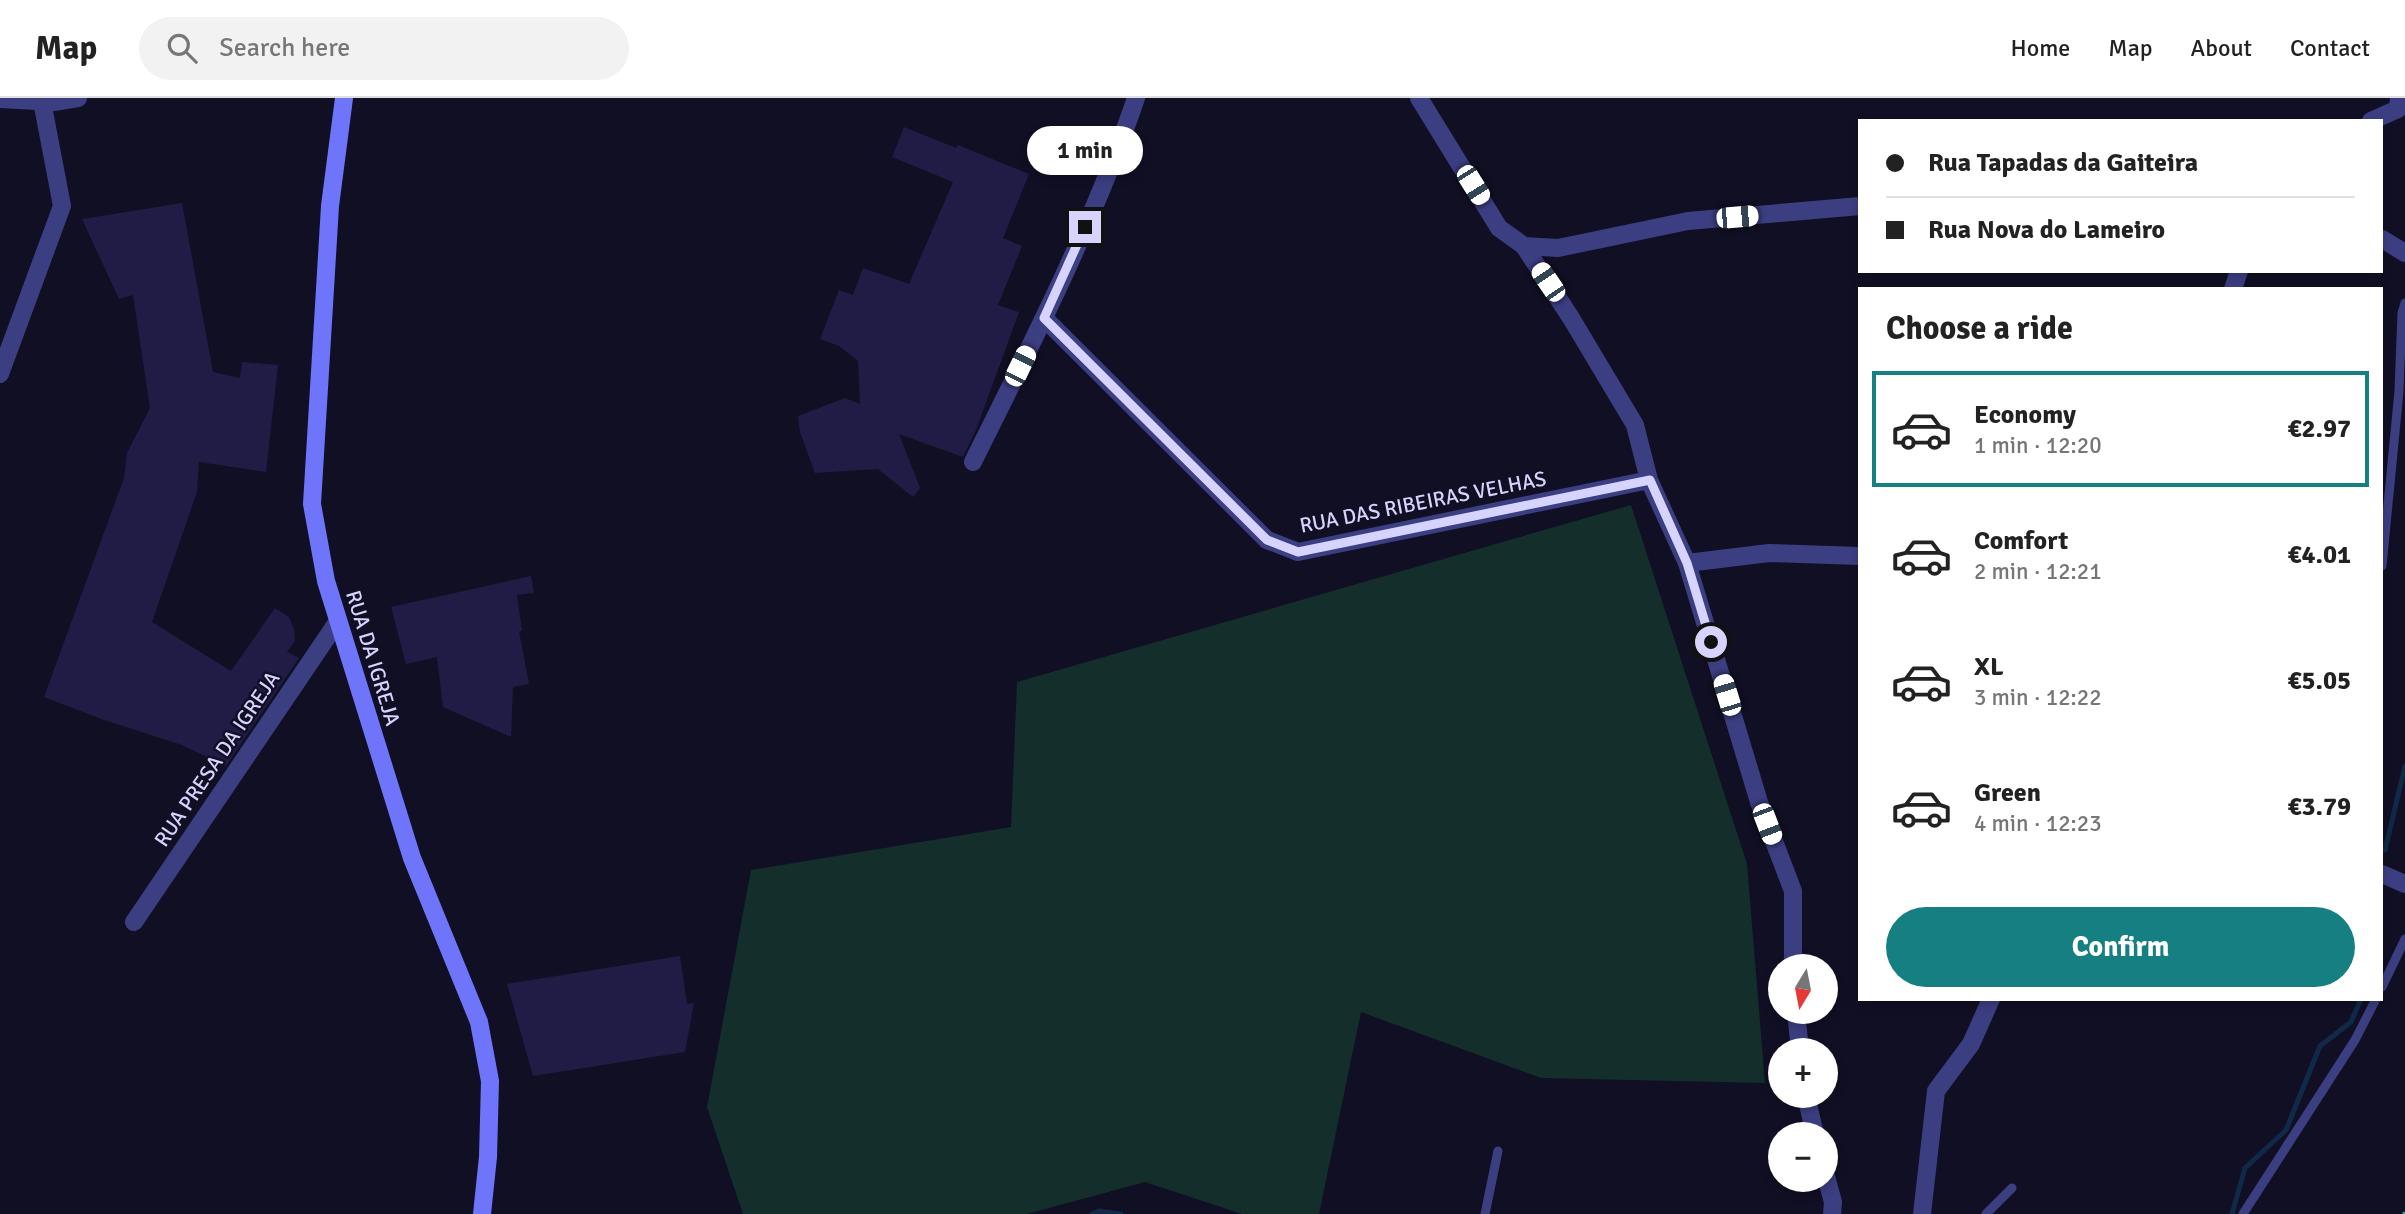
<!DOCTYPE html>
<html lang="en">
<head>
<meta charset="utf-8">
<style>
  body { margin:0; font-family:Signika,sans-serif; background:#f2f2f2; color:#222; height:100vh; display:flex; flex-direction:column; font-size:26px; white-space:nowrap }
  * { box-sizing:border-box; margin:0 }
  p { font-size:23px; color:#767676 }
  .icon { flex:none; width:38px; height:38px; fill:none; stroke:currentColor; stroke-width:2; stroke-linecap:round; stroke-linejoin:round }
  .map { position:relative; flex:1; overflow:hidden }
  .panel { position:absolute; left:1858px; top:189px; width:525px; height:714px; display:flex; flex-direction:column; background:#fff; border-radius:0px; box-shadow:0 4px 10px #0003 }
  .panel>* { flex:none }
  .top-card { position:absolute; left:1858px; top:21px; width:525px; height:154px; border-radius:0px; box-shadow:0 4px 10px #0003; display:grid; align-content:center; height:154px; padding:0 28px; background:#fff }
  .needle { width:46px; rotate:190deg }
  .tools { position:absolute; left:1768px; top:856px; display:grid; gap:14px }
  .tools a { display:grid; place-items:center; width:70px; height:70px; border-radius:50%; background:#fff; box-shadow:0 4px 10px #0003; font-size:35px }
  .end { position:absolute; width:32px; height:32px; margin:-16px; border:9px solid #d6d4fe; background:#111; box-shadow:0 0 0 4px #111 }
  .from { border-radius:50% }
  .bubble { position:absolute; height:49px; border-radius:24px; background:#fff; box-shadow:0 4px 10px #0003; font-size:23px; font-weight:800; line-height:49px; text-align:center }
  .car { position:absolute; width:21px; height:42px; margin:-21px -10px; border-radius:9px; box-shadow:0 0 5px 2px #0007; background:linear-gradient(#fff 24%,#345 0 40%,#fff 0 76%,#345 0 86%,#fff 0) }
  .top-card b { display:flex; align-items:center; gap:24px; height:66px; font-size:26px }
  .top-card b+b { border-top:2px solid #e0e0e0 }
  .top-card i { width:18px; height:18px; background:#222 }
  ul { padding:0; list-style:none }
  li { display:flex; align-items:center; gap:21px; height:116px; margin:0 14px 10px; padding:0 14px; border:4px solid transparent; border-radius:0px }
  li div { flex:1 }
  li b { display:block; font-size:26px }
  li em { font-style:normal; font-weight:800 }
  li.on { border-color:#167f81 }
  li>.icon { width:63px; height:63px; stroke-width:1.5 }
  h2 { padding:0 28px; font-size:32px; line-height:84px }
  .primary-button { display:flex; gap:14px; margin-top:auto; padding:14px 28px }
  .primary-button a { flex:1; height:80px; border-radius:42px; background:#167f81; color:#fff; font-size:28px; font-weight:800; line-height:80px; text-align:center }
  header { display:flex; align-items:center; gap:42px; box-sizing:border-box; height:98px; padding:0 35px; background:#fff; border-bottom:2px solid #e0e0e0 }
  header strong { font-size:33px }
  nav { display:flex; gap:38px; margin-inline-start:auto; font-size:24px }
  .search { width:490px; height:63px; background:#f2f2f2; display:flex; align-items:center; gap:18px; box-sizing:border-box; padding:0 24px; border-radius:38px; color:#767676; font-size:26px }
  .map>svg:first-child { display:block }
</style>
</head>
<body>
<header>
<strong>Map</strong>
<div class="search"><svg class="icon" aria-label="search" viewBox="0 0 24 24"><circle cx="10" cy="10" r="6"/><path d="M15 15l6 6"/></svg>Search here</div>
<nav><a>Home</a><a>Map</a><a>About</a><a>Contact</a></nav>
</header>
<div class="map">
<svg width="2405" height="1116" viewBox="0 0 2405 1116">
  <rect width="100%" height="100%" fill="#110f24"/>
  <!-- green -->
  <path fill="#132e2b" d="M1631,407l116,359 18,219 -224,-5 -180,-66 -42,202h-77l-97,-32 -118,32h-284l-36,-107 44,-237 260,-43 6,-145z"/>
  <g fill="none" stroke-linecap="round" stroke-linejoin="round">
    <!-- stream -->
    <g stroke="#102948" stroke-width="5">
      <path d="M2385,752l20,-84"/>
      <path d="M1092,1116l7,-3 22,3"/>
      <path d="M2232,1116l13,-46 41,-38 34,-84 31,-24 10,-23"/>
    </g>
  </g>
  <!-- building -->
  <g fill="#211c45">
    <path d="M904,29l52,21 2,-3 71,29 -26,64 19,8 -24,59 21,7 -43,118 -13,27 -64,-23 21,54 -7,9 -35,-28 -63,4 -15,-41 -2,-16 47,-18 15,6 -2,-43 -19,-15 -19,-7 19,-49 14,5 10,-27 46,16 44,-102 -61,-25z"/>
    <path d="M182,105l31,169 27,6 2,-16 36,3 -12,107 -67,-10 -2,30 -45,130 79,49 44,-63 14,9 5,12 1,12 -8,11 12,6 -73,108 -44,-21 -78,-25 -60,-23 80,-219 3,-25 23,-45 -17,-113 -14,4 -37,-80z"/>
    <path d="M531,478l3,17 -17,2 5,36h-3l10,53 -16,3 -2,50 -68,-30 -6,-50 -31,7 -15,-57z"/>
    <path d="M680,858l7,48 7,-1 -9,49 -152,24 -26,-92z"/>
  </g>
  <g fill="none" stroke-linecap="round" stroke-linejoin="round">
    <!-- path -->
    <path stroke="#33b3a1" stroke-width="3.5" stroke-dasharray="3.5 5" stroke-linecap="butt" d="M2403,1116l2,-1"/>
    <!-- service -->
    <g stroke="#3c3e82" stroke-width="9">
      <path d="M2382,468l17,-175 3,-78 3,-10"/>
      <path d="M2382,889l23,-48"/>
      <path d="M1485,1116l13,-63"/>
      <path d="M1986,1116l26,-26"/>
      <path d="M2243,1116l112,-174 21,-41"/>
    </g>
    <!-- minor -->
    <g stroke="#3c3e82" stroke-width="18">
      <path d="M1419,0l80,130 25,18 34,2 130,-27 172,-15"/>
      <path d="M0,1l54,3 24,-4"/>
      <path d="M2371,23l27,-12 1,-11"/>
      <path d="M2382,141l23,14"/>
      <path d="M1524,148l47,72 64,107 14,55 38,83 72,239 34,89v75"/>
      <path d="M2233,191l6,-18"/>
      <path d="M1044,220l223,222 31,12 351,-72"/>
      <path d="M0,276l62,-168 -20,-105"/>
      <path d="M973,364c59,-119 120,-238 163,-364"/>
      <path d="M1687,465l82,-10 91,3"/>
      <path d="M2382,776l23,10"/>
      <path d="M134,824l204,-301"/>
      <path d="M1796,914l4,38"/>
      <path d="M1806,998l9,38"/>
      <path d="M1825,1075l8,29 -1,12"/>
      <path d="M1922,1116l14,-123 35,-47 20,-45"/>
    </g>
    <!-- secondary -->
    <path stroke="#6e75fa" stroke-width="18" d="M344,0l-14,108 -18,298 14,77 86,277 67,164 11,59 -2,76 -6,57"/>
  </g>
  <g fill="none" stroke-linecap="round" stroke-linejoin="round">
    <!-- route -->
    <path stroke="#d6d4fe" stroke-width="9" d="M1085,129l-41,91 223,222 31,12 352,-72 37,83 24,79"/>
  </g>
  <g text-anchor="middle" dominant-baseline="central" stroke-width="5" stroke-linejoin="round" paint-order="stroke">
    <!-- street labels -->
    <g font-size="21" fill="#d6d4fe" stroke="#110f24">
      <text transform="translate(1423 404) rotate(-11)">RUA DAS RIBEIRAS VELHAS</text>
      <text transform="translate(373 560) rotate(73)">RUA DA IGREJA</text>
      <text transform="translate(217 661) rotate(-56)">RUA PRESA DA IGREJA</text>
    </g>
  </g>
</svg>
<div class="tools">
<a><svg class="needle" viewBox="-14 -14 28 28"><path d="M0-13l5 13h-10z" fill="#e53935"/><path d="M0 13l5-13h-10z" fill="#767676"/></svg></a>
<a>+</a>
<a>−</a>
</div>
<i class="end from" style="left:1711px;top:544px"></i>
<i class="end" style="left:1085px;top:129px"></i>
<div class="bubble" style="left:1027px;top:28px;width:116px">1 min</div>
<i class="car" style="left:1473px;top:87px;rotate:148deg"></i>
<i class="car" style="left:1737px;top:119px;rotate:85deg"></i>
<i class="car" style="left:1548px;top:184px;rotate:326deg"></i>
<i class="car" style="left:1020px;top:268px;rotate:26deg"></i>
<i class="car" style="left:1727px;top:597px;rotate:343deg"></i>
<i class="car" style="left:1767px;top:726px;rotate:159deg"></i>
<div class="top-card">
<b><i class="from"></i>Rua Tapadas da Gaiteira</b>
<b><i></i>Rua Nova do Lameiro</b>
</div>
<section class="panel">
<h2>Choose a ride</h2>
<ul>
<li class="on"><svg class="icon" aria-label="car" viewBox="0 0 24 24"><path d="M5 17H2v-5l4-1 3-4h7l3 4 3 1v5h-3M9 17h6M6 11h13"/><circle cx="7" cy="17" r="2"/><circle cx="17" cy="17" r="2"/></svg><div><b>Economy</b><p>1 min · 12:20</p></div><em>€2.97</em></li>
<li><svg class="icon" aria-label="car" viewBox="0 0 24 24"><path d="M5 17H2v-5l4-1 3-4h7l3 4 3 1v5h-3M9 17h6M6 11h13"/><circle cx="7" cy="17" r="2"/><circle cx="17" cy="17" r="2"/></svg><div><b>Comfort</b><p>2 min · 12:21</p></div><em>€4.01</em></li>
<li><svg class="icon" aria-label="car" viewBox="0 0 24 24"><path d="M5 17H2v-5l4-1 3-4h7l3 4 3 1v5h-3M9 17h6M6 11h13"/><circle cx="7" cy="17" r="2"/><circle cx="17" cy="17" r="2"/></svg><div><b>XL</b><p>3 min · 12:22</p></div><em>€5.05</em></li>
<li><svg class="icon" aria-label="car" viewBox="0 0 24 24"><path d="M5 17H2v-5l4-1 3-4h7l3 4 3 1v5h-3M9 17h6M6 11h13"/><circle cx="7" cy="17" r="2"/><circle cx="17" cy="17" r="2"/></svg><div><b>Green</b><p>4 min · 12:23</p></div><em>€3.79</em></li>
</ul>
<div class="primary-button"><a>Confirm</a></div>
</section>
</div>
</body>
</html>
